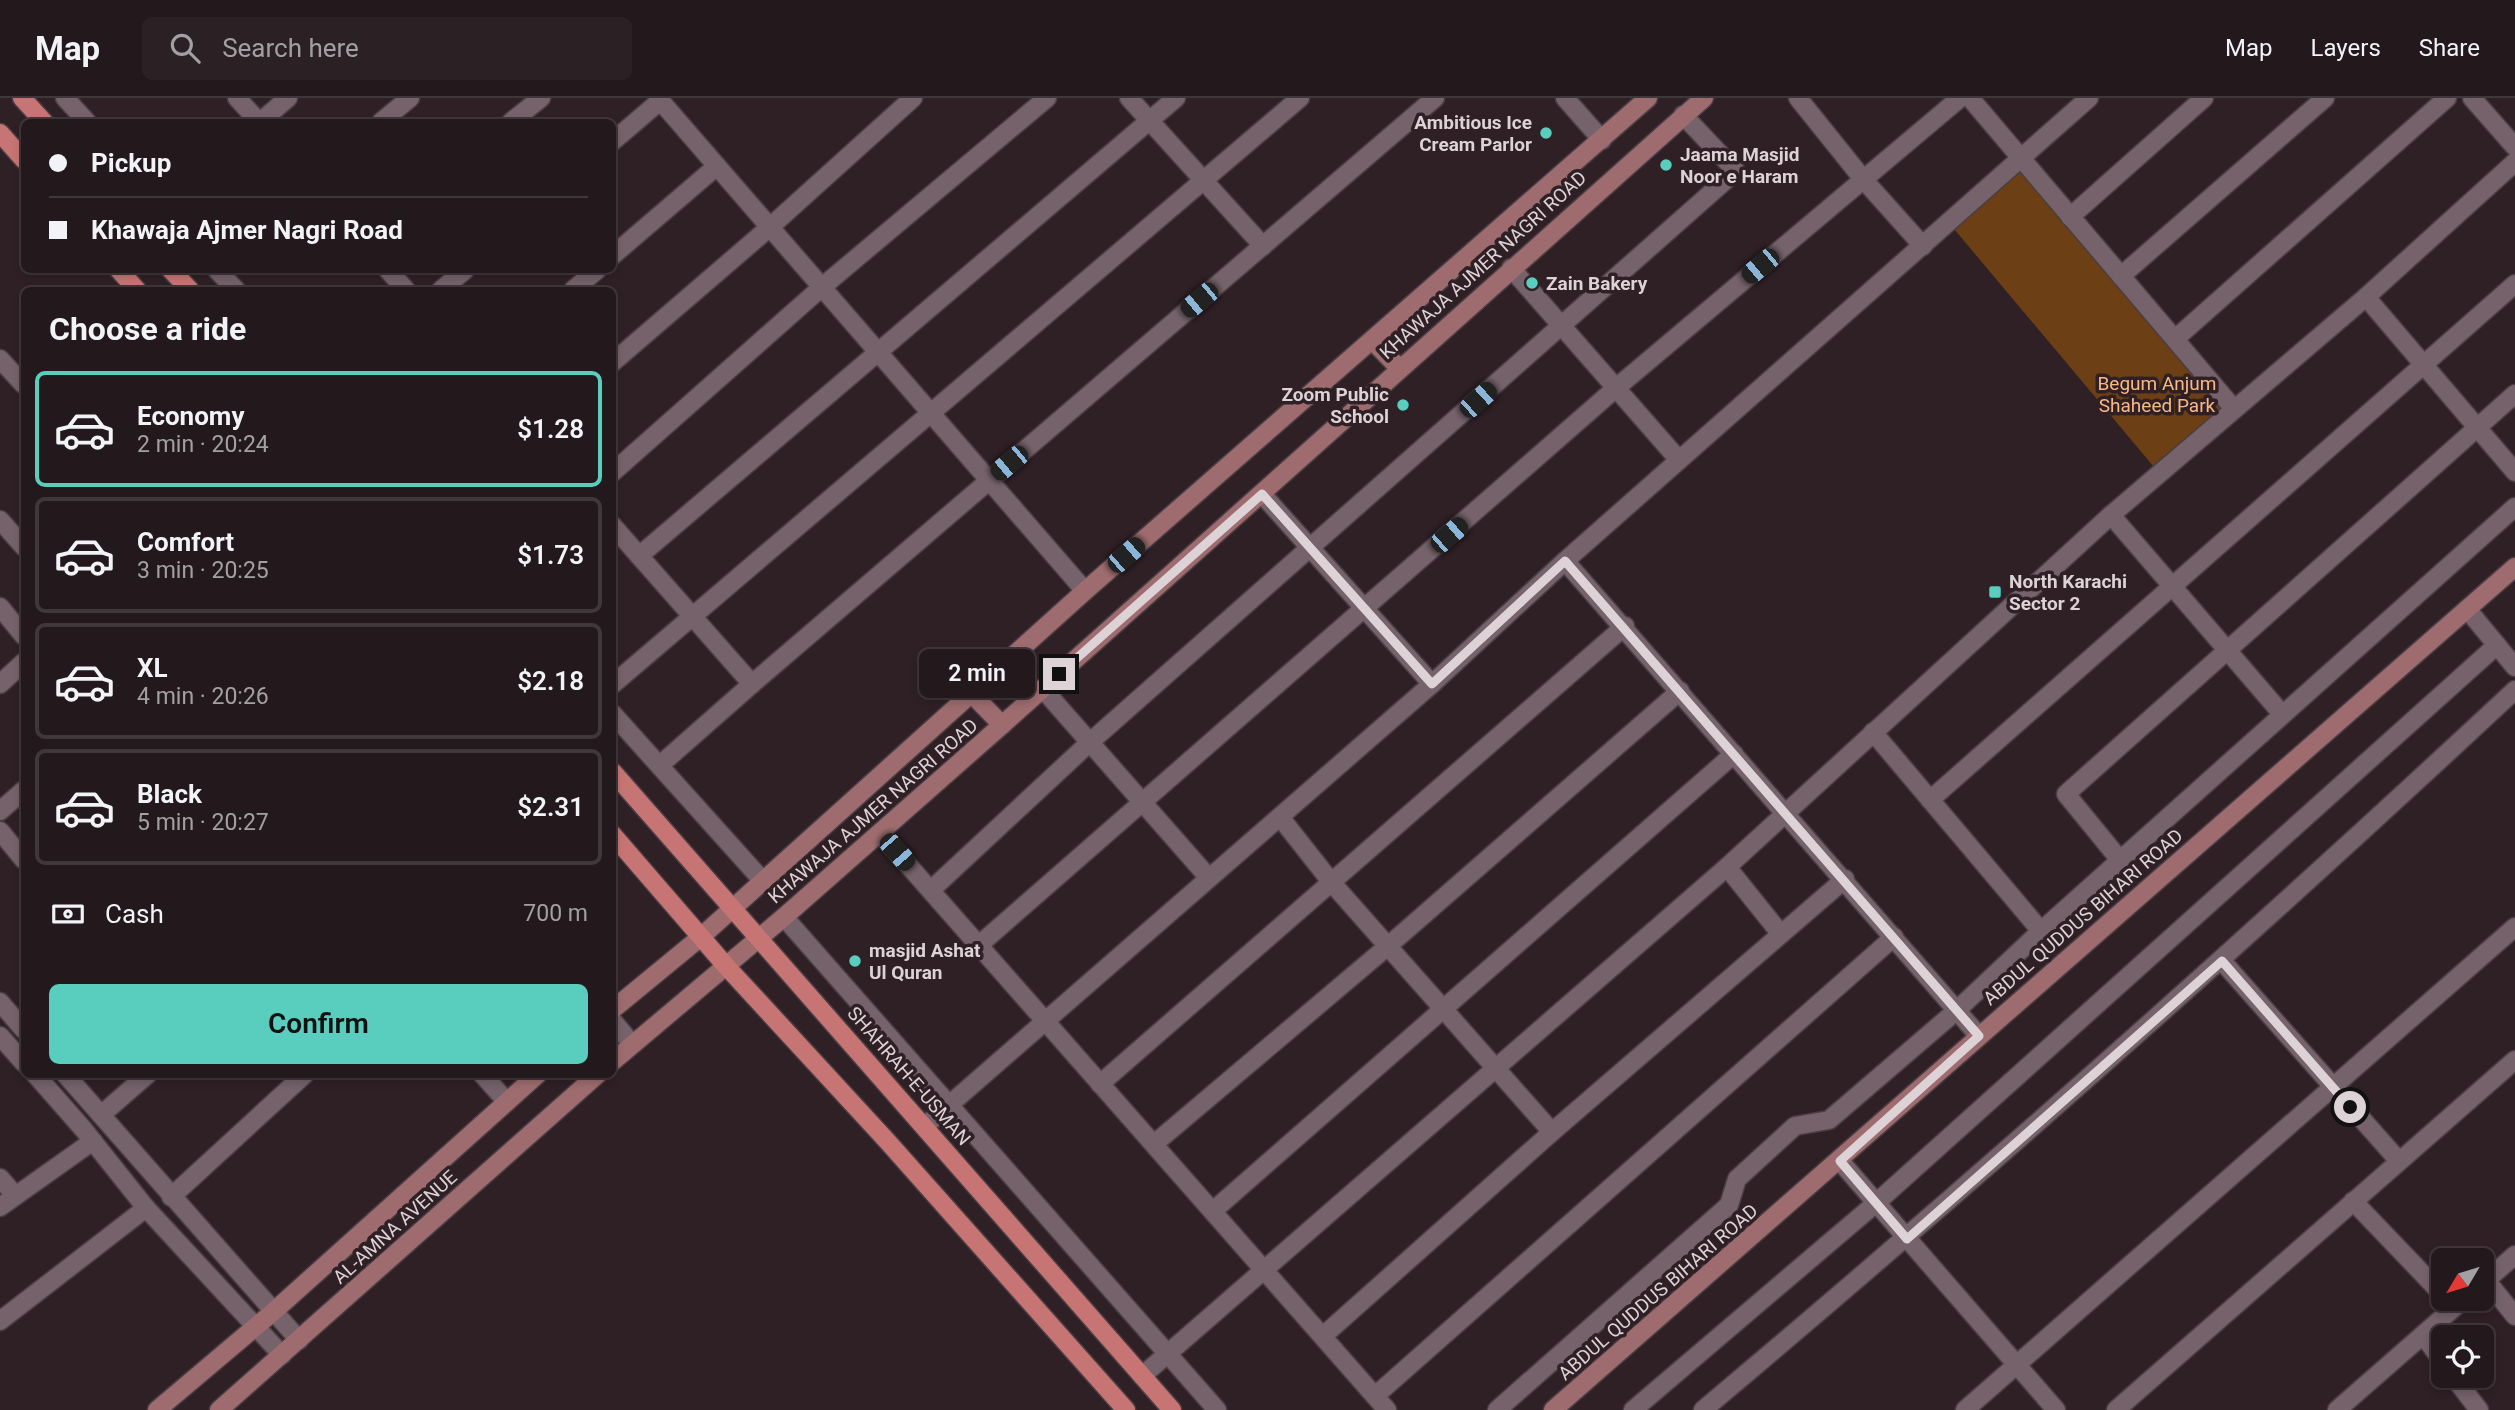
<!DOCTYPE html>
<html lang="en">
<head>
<meta charset="utf-8">
<style>
  body { margin:0; font-family:Roboto,sans-serif; background:#2b2125; color:#f1f3f6; height:100vh; display:flex; flex-direction:column; font-size:26px; white-space:nowrap }
  * { box-sizing:border-box; margin:0 }
  p { font-size:23px; color:#a3a0a3 }
  .icon { flex:none; width:38px; height:38px; fill:none; stroke:currentColor; stroke-width:2; stroke-linecap:round; stroke-linejoin:round }
  .map { position:relative; flex:1; overflow:hidden }
  .details { position:absolute; left:21px; top:189px; width:595px; height:791px; display:flex; flex-direction:column; background:#23181c; border-radius:10px; box-shadow:0 4px 10px #0003,0 0 0 2px #40373b }
  .details>* { flex:none }
  .hud { position:absolute; left:21px; top:21px; width:595px; height:154px; border-radius:10px; box-shadow:0 4px 10px #0003,0 0 0 2px #40373b; display:grid; align-content:center; height:154px; padding:0 28px; background:#23181c }
  .needle { width:46px; rotate:232deg }
  .fabs { position:absolute; left:2431px; top:1150px; display:grid; gap:14px }
  .fabs a { display:grid; place-items:center; width:63px; height:63px; border-radius:10px; background:#23181c; box-shadow:0 4px 10px #0003,0 0 0 2px #40373b; font-size:35px }
  .end { position:absolute; width:32px; height:32px; margin:-16px; border:9px solid #ddd2d6; background:#111; box-shadow:0 0 0 4px #111 }
  .from { border-radius:50% }
  .bubble { position:absolute; height:49px; border-radius:10px; background:#23181c; box-shadow:0 4px 10px #0003,0 0 0 2px #40373b; font-size:23px; font-weight:600; line-height:49px; text-align:center }
  .car { position:absolute; width:21px; height:42px; margin:-21px -10px; border-radius:9px; box-shadow:0 0 5px 2px #0007; background:linear-gradient(#222 24%,#8ab4d8 0 40%,#222 0 76%,#8ab4d8 0 86%,#222 0) }
  .hud b { display:flex; align-items:center; gap:24px; height:66px; font-size:26px }
  .hud b+b { border-top:2px solid #40373b }
  .hud i { width:18px; height:18px; background:#f1f3f6 }
  ul { padding:0; list-style:none }
  li { display:flex; align-items:center; gap:21px; height:116px; margin:0 14px 10px; padding:0 14px; border:4px solid #40373b; border-radius:10px }
  li div { flex:1 }
  li b { display:block; font-size:26px }
  li em { font-style:normal; font-weight:600 }
  li.on { border-color:#59cebe }
  li>.icon { width:63px; height:63px; stroke-width:1.5 }
  h2 { padding:0 28px; font-size:32px; line-height:84px }
  .pay { display:flex; align-items:center; gap:18px; height:77px; padding:0 28px; font-size:26px }
  .pay p { margin-inline-start:auto }
  .action { display:flex; gap:14px; margin-top:auto; padding:14px 28px }
  .action a { flex:1; height:80px; border-radius:10px; background:#59cebe; color:#111; font-size:28px; font-weight:600; line-height:80px; text-align:center }
  header { display:flex; align-items:center; gap:42px; box-sizing:border-box; height:98px; padding:0 35px; background:#23181c; border-bottom:2px solid #40373b }
  header strong { font-size:33px }
  nav { display:flex; gap:38px; margin-inline-start:auto; font-size:24px }
  .search { width:490px; height:63px; background:#2b2125; display:flex; align-items:center; gap:18px; box-sizing:border-box; padding:0 24px; border-radius:10px; color:#a3a0a3; font-size:26px }
  .map>svg:first-child { display:block }
</style>
</head>
<body>
<header>
<strong>Map</strong>
<div class="search"><svg class="icon" aria-label="search" viewBox="0 0 24 24"><circle cx="10" cy="10" r="6"/><path d="M15 15l6 6"/></svg>Search here</div>
<nav><a>Map</a><a>Layers</a><a>Share</a></nav>
</header>
<div class="map">
<svg width="2515" height="1312" viewBox="0 0 2515 1312">
  <rect width="100%" height="100%" fill="#2f2026"/>
  <!-- green -->
  <path fill="#6d3f15" d="M2022,62l212,249 -75,64 -210,-250z"/>
  <g fill="none" stroke-linecap="round" stroke-linejoin="round">
    <!-- minor casing -->
    <g stroke="#4a3d43" stroke-width="21">
      <g id="minor">
        <path d="M65,0l22,24"/>
        <path d="M237,0l22,24"/>
        <path d="M658,0l427,493"/>
        <path d="M1129,0l134,148"/>
        <path d="M1798,0l65,81 60,67"/>
        <path d="M1970,0l264,311"/>
        <path d="M2472,0l43,49"/>
        <path d="M260,24l28,-24"/>
        <path d="M381,24l29,-24"/>
        <path d="M511,24l30,-24"/>
        <path d="M612,44l48,-41"/>
        <path d="M2070,119l134,-119"/>
        <path d="M612,158l105,-90"/>
        <path d="M1511,170l168,192"/>
        <path d="M217,172l19,20"/>
        <path d="M388,172l18,20"/>
        <path d="M2121,178l204,-178"/>
        <path d="M441,192l24,-20"/>
        <path d="M573,192l24,-20"/>
        <path d="M2366,199l149,175"/>
        <path d="M2175,241l272,-241"/>
        <path d="M0,261l24,26"/>
        <path d="M612,265l158,-136 143,-129"/>
        <path d="M612,375l210,-186 225,-189"/>
        <path d="M1262,396l170,190"/>
        <path d="M2111,417l171,199"/>
        <path d="M0,422l24,27"/>
        <path d="M612,427l140,159 683,-586"/>
        <path d="M639,458l537,-458"/>
        <path d="M1565,463l414,475"/>
        <path d="M0,509l24,29"/>
        <path d="M0,586l24,-22"/>
        <path d="M612,587l688,-587"/>
        <path d="M1043,591l166,189"/>
        <path d="M612,615l150,167"/>
        <path d="M1873,634l168,199"/>
        <path d="M660,667l92,-81"/>
        <path d="M1930,702l585,-516"/>
        <path d="M0,713l24,-21"/>
        <path d="M1280,719l52,66 220,249"/>
        <path d="M0,733l24,29"/>
        <path d="M880,735l507,577"/>
        <path d="M2120,762l-54,-66 449,-400"/>
        <path d="M1727,769l53,66"/>
        <path d="M931,792l158,-147 647,-572 -53,-56"/>
        <path d="M784,819l433,493"/>
        <path d="M979,847l637,-557 344,-290"/>
        <path d="M2222,863l177,200"/>
        <path d="M612,922l20,24"/>
        <path d="M482,976l25,28"/>
        <path d="M1100,986l525,-458"/>
        <path d="M101,1017l47,-41"/>
        <path d="M925,1028l507,-442 133,-123 524,-463"/>
        <path d="M1154,1046l234,-198 292,-255"/>
        <path d="M0,1080l14,16"/>
        <path d="M171,1099l134,-123"/>
        <path d="M2353,1103l90,94"/>
        <path d="M0,1109l93,-66"/>
        <path d="M1214,1112l520,-456"/>
        <path d="M2486,1182l29,36"/>
        <path d="M2482,1186l33,-29"/>
        <path d="M0,1223l146,-113"/>
        <path d="M2423,1237l20,27"/>
        <path d="M1323,1238l229,-204 293,-253"/>
        <path d="M1142,1278l585,-509 384,-352 255,-218 149,-135"/>
        <path d="M2453,1278l26,34"/>
        <path d="M1375,1298l519,-459"/>
        <path d="M1497,1312l232,-205 8,-26 58,-53 34,-6 127,-109 85,-80 474,-424"/>
        <path d="M1633,1312l243,-207 621,-558"/>
        <path d="M1703,1312c277,-233 547,-473 812,-720"/>
        <path d="M1965,1312l550,-483"/>
        <path d="M2116,1312l399,-350"/>
        <path d="M2337,1312l128,-112"/>
      </g>
    </g>
    <!-- tertiary casing -->
    <g stroke="#4a3d43" stroke-width="21">
      <g id="tertiary">
        <path d="M1565,0l37,42"/>
        <path d="M2467,511l48,58"/>
        <path d="M0,904l24,28"/>
        <path d="M0,938l24,27"/>
        <path d="M35,976l49,56 62,78 136,147"/>
        <path d="M65,976l234,266"/>
        <path d="M1840,1063l216,249"/>
      </g>
    </g>
    <!-- secondary casing -->
    <g stroke="#4a3d43" stroke-width="21">
      <g id="secondary">
        <path d="M1373,243l26,27"/>
        <path d="M972,596l30,31"/>
        <path d="M612,912l90,-74 383,-345 563,-493"/>
        <path d="M612,964l172,-145 218,-192 702,-627"/>
        <path d="M157,1312l116,-98 265,-238"/>
        <path d="M219,1312l379,-336"/>
        <path d="M1553,1312l962,-843"/>
      </g>
    </g>
    <!-- primary casing -->
    <g stroke="#4a3d43" stroke-width="21">
      <g id="primary">
        <path d="M22,0l22,24"/>
        <path d="M0,35l24,27"/>
        <path d="M119,172l18,20"/>
        <path d="M171,172l19,20"/>
        <path d="M612,673l560,639"/>
        <path d="M612,736l114,132 162,176 238,268"/>
      </g>
    </g>
    <!-- minor -->
    <use href="#minor" stroke="#75626a" stroke-width="18"/>
    <!-- tertiary -->
    <use href="#tertiary" stroke="#75626a" stroke-width="18"/>
    <!-- secondary -->
    <use href="#secondary" stroke="#9e6c6f" stroke-width="18"/>
    <!-- primary -->
    <use href="#primary" stroke="#c77574" stroke-width="18"/>
  </g>
  <g fill="none" stroke-linecap="round" stroke-linejoin="round">
    <!-- route -->
    <path stroke="#ddd2d6" stroke-width="9" d="M1059,576l203,-180 170,190 133,-123 414,475 -139,125 67,78 315,-278 128,146"/>
  </g>
  <!-- markers -->
  <g fill="#59cebe" stroke="#2f2026" stroke-width="2.5">
    <circle cx="1546" cy="35" r="7"/>
    <circle cx="1666" cy="67" r="7"/>
    <circle cx="1532" cy="185" r="7"/>
    <circle cx="1403" cy="307" r="7"/>
    <rect x="1988" y="487" width="14" height="14" rx="3.5"/>
    <circle cx="855" cy="863" r="7"/>
  </g>
  <g text-anchor="middle" dominant-baseline="central" stroke-width="7" stroke-linejoin="round" paint-order="stroke">
    <!-- poi labels -->
    <g font-size="19" font-weight="bold" fill="#ddd2d6" stroke="#2f2026" text-anchor="start">
      <text x="1532" y="24" text-anchor="end">Ambitious Ice<tspan x="1532" dy="22">Cream Parlor</tspan></text>
      <text x="1680" y="56">Jaama Masjid<tspan x="1680" dy="22">Noor e Haram</tspan></text>
      <text x="1546" y="185">Zain Bakery</text>
      <text x="1389" y="296" text-anchor="end">Zoom Public<tspan x="1389" dy="22">School</tspan></text>
      <text x="2009" y="483">North Karachi<tspan x="2009" dy="22">Sector 2</tspan></text>
      <text x="869" y="852">masjid Ashat<tspan x="869" dy="22">Ul Quran</tspan></text>
    </g>
    <!-- street labels -->
    <g font-size="19" fill="#ddd2d6" stroke="#2f2026">
      <text transform="translate(1483 167) rotate(-42)">KHAWAJA AJMER NAGRI ROAD</text>
      <text transform="translate(873 713) rotate(-41)">KHAWAJA AJMER NAGRI ROAD</text>
      <text transform="translate(2083 819) rotate(-41)">ABDUL QUDDUS BIHARI ROAD</text>
      <text transform="translate(909 978) rotate(49)">SHAHRAH-E-USMAN</text>
      <text transform="translate(395 1129) rotate(-42)">AL-AMNA AVENUE</text>
      <text transform="translate(1658 1194) rotate(-41)">ABDUL QUDDUS BIHARI ROAD</text>
    </g>
    <!-- park labels -->
    <g font-size="19" fill="#f8b885" stroke="#2f2026">
      <text x="2157" y="285">Begum Anjum<tspan x="2157" dy="22">Shaheed Park</tspan></text>
    </g>
  </g>
</svg>
<div class="fabs">
<a><svg class="needle" viewBox="-14 -14 28 28"><path d="M0-13l5 13h-10z" fill="#e53935"/><path d="M0 13l5-13h-10z" fill="#a3a0a3"/></svg></a>
<a><svg class="icon" aria-label="locate" viewBox="0 0 24 24"><circle cx="12" cy="12" r="6"/><path d="M12 2v4M12 18v4M2 12h4M18 12h4"/></svg></a>
</div>
<i class="end from" style="left:2350px;top:1009px"></i>
<i class="end" style="left:1059px;top:576px"></i>
<div class="bubble" style="left:919px;top:551px;width:116px">2 min</div>
<i class="car" style="left:1760px;top:168px;rotate:230deg"></i>
<i class="car" style="left:1199px;top:202px;rotate:230deg"></i>
<i class="car" style="left:1478px;top:302px;rotate:48deg"></i>
<i class="car" style="left:1009px;top:365px;rotate:230deg"></i>
<i class="car" style="left:1449px;top:437px;rotate:49deg"></i>
<i class="car" style="left:1126px;top:457px;rotate:49deg"></i>
<i class="car" style="left:897px;top:754px;rotate:139deg"></i>
<div class="hud">
<b><i class="from"></i>Pickup</b>
<b><i></i>Khawaja Ajmer Nagri Road</b>
</div>
<section class="details">
<h2>Choose a ride</h2>
<ul>
<li class="on"><svg class="icon" aria-label="car" viewBox="0 0 24 24"><path d="M5 17H2v-5l4-1 3-4h7l3 4 3 1v5h-3M9 17h6M6 11h13"/><circle cx="7" cy="17" r="2"/><circle cx="17" cy="17" r="2"/></svg><div><b>Economy</b><p>2 min · 20:24</p></div><em>$1.28</em></li>
<li><svg class="icon" aria-label="car" viewBox="0 0 24 24"><path d="M5 17H2v-5l4-1 3-4h7l3 4 3 1v5h-3M9 17h6M6 11h13"/><circle cx="7" cy="17" r="2"/><circle cx="17" cy="17" r="2"/></svg><div><b>Comfort</b><p>3 min · 20:25</p></div><em>$1.73</em></li>
<li><svg class="icon" aria-label="car" viewBox="0 0 24 24"><path d="M5 17H2v-5l4-1 3-4h7l3 4 3 1v5h-3M9 17h6M6 11h13"/><circle cx="7" cy="17" r="2"/><circle cx="17" cy="17" r="2"/></svg><div><b>XL</b><p>4 min · 20:26</p></div><em>$2.18</em></li>
<li><svg class="icon" aria-label="car" viewBox="0 0 24 24"><path d="M5 17H2v-5l4-1 3-4h7l3 4 3 1v5h-3M9 17h6M6 11h13"/><circle cx="7" cy="17" r="2"/><circle cx="17" cy="17" r="2"/></svg><div><b>Black</b><p>5 min · 20:27</p></div><em>$2.31</em></li>
</ul>
<div class="pay"><svg class="icon" aria-label="cash" viewBox="0 0 24 24"><path d="M3 7h18v10H3z"/><circle cx="12" cy="12" r="2"/></svg>Cash<p>700 m</p></div>
<div class="action"><a>Confirm</a></div>
</section>
</div>
</body>
</html>
